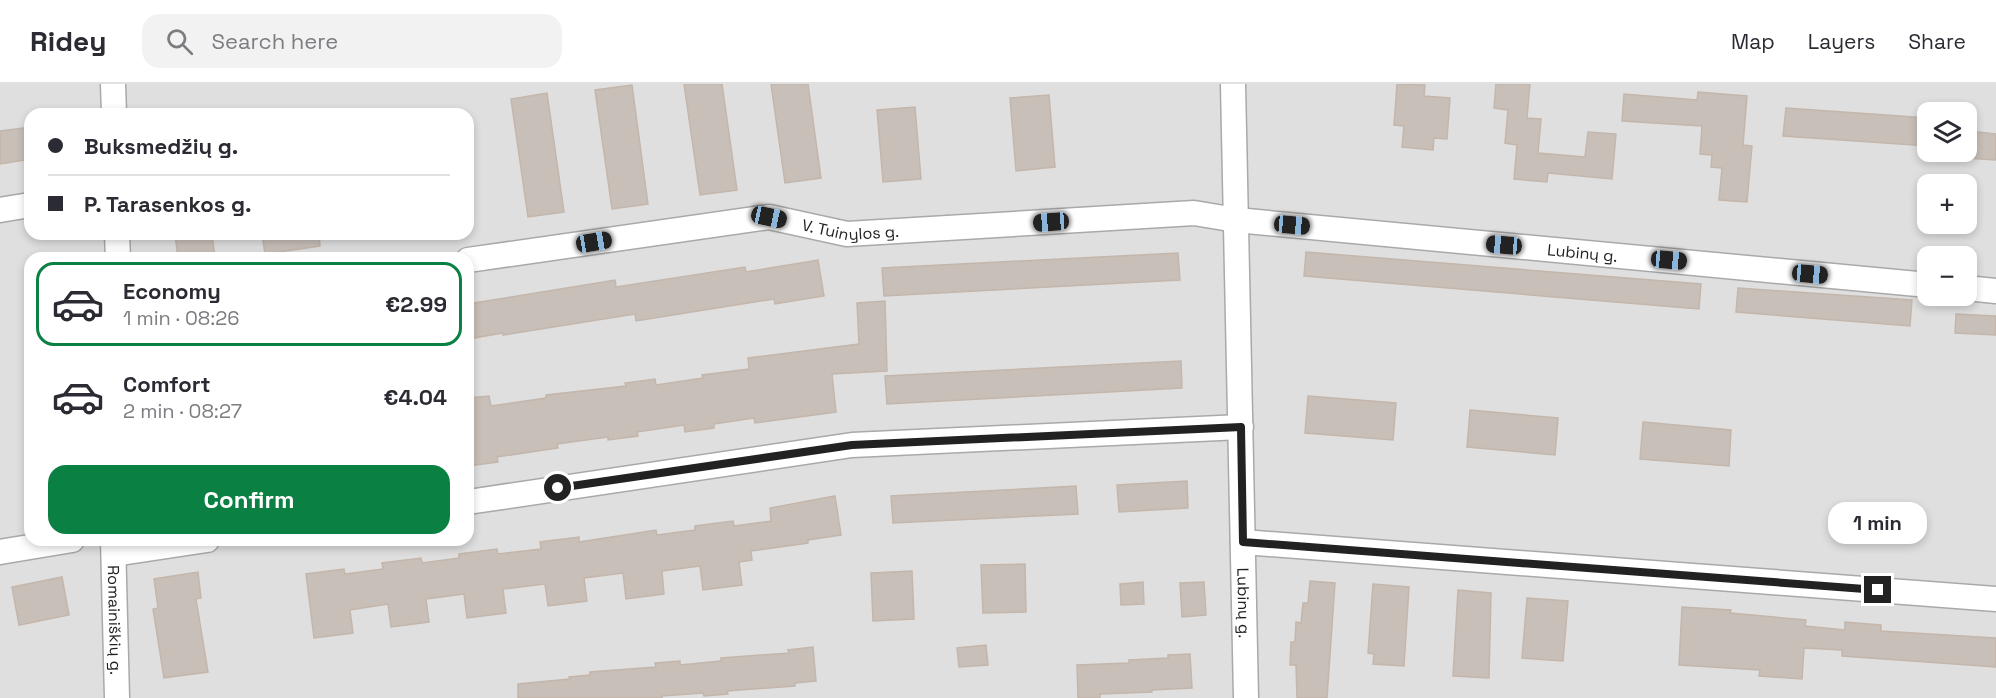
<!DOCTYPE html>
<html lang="en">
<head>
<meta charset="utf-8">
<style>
  body { margin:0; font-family:"Space Grotesk",sans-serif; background:#f2f2f3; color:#2b2b33; height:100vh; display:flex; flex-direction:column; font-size:22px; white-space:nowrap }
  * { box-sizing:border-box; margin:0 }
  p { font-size:20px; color:#7c7c81 }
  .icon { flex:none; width:33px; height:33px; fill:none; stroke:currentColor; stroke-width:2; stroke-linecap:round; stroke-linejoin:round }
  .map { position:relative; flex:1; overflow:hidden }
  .sheet { position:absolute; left:24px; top:168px; width:450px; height:294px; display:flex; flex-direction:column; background:#fff; border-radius:18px; box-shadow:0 3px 9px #0003 }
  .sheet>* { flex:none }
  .banner { position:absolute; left:24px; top:24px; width:450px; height:132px; border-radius:18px; box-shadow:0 3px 9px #0003; display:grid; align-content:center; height:132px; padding:0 24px; background:#fff }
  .buttons { position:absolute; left:1917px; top:18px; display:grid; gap:12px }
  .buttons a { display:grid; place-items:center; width:60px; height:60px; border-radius:12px; background:#fff; box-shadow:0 3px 9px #0003; font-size:30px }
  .end { position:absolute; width:27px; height:27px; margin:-14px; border:8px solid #222; background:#fff; box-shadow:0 0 0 3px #fff }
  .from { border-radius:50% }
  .bubble { position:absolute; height:42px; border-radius:18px; background:#fff; box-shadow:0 3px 9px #0003; font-size:20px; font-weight:600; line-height:42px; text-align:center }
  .car { position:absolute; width:18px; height:36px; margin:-18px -9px; border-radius:8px; box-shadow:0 0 4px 2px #0007; background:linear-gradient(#222 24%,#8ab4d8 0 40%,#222 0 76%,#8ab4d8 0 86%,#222 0) }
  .banner b { display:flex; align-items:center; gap:21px; height:57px; font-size:22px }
  .banner b+b { border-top:2px solid #e1e1e2 }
  .banner i { width:15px; height:15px; background:#2b2b33 }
  ul { padding:10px 0 0; list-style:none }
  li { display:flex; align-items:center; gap:18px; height:84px; margin:0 12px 9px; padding:0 12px; border:3px solid transparent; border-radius:18px }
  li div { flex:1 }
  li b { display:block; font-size:22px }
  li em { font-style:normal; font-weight:600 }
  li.selected { border-color:#0b8043 }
  li>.icon { width:54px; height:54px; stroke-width:1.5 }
  .button { display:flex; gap:12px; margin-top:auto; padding:12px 24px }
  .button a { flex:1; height:69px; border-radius:18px; background:#0b8043; color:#fff; font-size:24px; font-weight:600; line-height:69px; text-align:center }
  header { display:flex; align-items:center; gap:36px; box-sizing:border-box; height:84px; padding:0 30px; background:#fff; border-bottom:2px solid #e1e1e2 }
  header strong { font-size:28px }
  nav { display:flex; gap:33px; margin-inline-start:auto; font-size:21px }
  .search { width:420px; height:54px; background:#f2f2f3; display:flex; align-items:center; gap:15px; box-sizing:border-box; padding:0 21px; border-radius:18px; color:#7c7c81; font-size:22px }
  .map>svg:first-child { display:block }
</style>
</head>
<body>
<header>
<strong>Ridey</strong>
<div class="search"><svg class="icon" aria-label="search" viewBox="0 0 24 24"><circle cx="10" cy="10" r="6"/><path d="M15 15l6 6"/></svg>Search here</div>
<nav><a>Map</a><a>Layers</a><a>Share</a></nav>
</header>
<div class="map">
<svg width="1996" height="614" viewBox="0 0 1996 614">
  <rect width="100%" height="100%" fill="#f2efe9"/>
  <!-- residential -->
  <path fill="#e0dfdf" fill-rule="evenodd" d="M0,0h1996v614h-1996zM1928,28h38v40h-38zM30,30h438v120h-438zM1928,100h38v40h-38zM1928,172h38v40h-38zM30,174h438v282h-438z"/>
  <!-- building -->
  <g fill="#c7bfb8" stroke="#c4b6ab" stroke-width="1.5">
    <path d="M684,0h38l15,106 -37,5z"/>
    <path d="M771,0h37l13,94 -36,5z"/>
    <path d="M1397,0l28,1 -1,11 26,2 -3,41 -13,-1 -1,12 -31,-3 2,-21 -10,-1z"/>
    <path d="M1496,0h34l-3,34 14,1 -3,34 47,4 3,-25 28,2 -4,45 -64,-6 -1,9 -33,-3 3,-34 -12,-2 3,-33 -14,-2z"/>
    <path d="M632,1l16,119 -36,5 -17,-119z"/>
    <path d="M1698,8l49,4 -4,49 9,1 -5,56 -28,-2 3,-32 -11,-1 1,-12 -12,-1 2,-28 -80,-5 2,-27 73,6z"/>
    <path d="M547,9l17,119 -36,5 -17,-118z"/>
    <path d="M1049,11l6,72 -39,4 -6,-73z"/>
    <path d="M915,23l6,72 -38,3 -6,-72z"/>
    <path d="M1786,24l142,10v28l-145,-10z"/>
    <path d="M30,43v32l-30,5v-33z"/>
    <path d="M1969,47l27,3v26l-29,-2z"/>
    <path d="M175,150h37l3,24h-37z"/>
    <path d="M262,150h57l1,12 -55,8z"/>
    <path d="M1306,168l395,32 -2,25 -395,-33z"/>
    <path d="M1178,169l2,27 -296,16 -2,-28z"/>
    <path d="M818,176l6,36 -49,8 -1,-5 -138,22 -1,-7 -132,21v-2l-35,6v-35l147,-24 1,7 129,-20 1,5z"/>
    <path d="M1738,204l174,12 -2,26 -174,-14z"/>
    <path d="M885,217l2,70 -55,3 4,38 -81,11 -1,-5 -40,6v4l-29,4 -1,-7 -47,7 1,4 -30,4v-3l-51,7 1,4 -61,9 1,5 -30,4v-68l21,-2 2,10 55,-8v-3l80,-9 -1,-3 30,-4 1,6 47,-7 -1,-3 47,-6 -1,-11 111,-14 -2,-41z"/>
    <path d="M1956,230l40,2v19l-41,-2z"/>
    <path d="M1181,277l1,27 -295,16 -2,-28z"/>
    <path d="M1308,312l88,7 -3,37 -88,-7z"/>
    <path d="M1470,326l88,8 -3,37 -88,-8z"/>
    <path d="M1643,338l88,8 -2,36 -89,-7z"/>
    <path d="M1187,397l1,27 -69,4 -2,-27z"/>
    <path d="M1076,402l2,28 -185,9 -2,-27z"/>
    <path d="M835,412l6,39 -33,5v3l-57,8 1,9 -13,2 3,23 -39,5 -3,-24 -38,5 2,23 -38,5 -3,-26 -39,5 3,23 -39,5 -3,-22 -42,5 3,24 -39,5 -3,-24 -38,5 3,23 -38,5 -3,-23 -38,6 3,23 -39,5 -8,-64 38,-5 1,5 38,-5 -1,-6 39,-5 1,5 37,-5v-4l38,-5 1,5 43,-5 -1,-7 39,-5v5l77,-12 1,5 38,-5v-4l38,-5 1,5 37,-5 -1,-13z"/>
    <path d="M1025,480l1,48 -43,1 -2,-48z"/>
    <path d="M912,487l2,48 -41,2 -2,-48z"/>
    <path d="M198,488l3,26 -5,1 12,73 -44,6 -11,-69 5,-1 -4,-29z"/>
    <path d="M62,493l7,38 -50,10 -7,-38z"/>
    <path d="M1310,497l25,2 -8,115h-30l-1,-33h-6l1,-23h4l1,-20 5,1 2,-20h5z"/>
    <path d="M1143,498l1,22 -23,1 -1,-21z"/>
    <path d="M1204,498l2,33 -24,2 -2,-34z"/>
    <path d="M1373,500l36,3 -5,79 -31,-2 1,-10 -6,-1z"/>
    <path d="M1458,506l33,3 -2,85 -36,-2z"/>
    <path d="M1527,514l41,3 -5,60 -41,-3z"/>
    <path d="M1682,523l49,3 -1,3 76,7 -1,6 40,4v-8l36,3v6l115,7v29l-154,-11v-6l-38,-2 -2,31 -43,-3 1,-6 -81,-5z"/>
    <path d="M986,561l2,20 -29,2 -2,-19z"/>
    <path d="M813,563l3,34 -21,2v3l-68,5 1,3 -24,2 -1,-3 -41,3v2h-144v-14l52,-5 -1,-2 21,-2v-3l66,-5 -1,-4 25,-2v4l41,-4v-3l68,-5 -1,-3z"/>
    <path d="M1190,570l2,34 -40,2v2l-52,2v4h-22l-1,-33 52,-2v-3l39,-2v-3z"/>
  </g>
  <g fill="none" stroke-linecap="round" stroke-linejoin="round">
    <!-- minor casing -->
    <g stroke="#a9a9a9" stroke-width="27">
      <g id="minor">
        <path d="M113,0l1,30"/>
        <path id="s1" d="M1233,0l13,614"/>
        <path d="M0,126l30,-5"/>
        <path d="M117,150l1,24"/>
        <path id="s2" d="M468,176l301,-43 78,17 347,-21 42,7 692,65"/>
        <path d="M1966,204l30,3"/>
        <path d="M468,418l384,-57 389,-18"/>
        <path id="s3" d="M113,456l4,158"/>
        <path d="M1243,458l753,57"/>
        <path d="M0,468l72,-12"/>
        <path d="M114,470l93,-14"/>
      </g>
    </g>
    <!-- minor -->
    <use href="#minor" stroke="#fff" stroke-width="24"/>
  </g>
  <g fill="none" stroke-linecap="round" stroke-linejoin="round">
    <!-- route -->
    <path stroke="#222" stroke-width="8" d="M558,404l294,-43 389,-18 2,115 635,48"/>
  </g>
  <g text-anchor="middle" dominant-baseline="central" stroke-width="4.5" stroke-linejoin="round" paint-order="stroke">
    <!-- street labels -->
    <g font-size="16" fill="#222" stroke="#fff">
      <text stroke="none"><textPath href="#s2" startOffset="387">V. Tuinylos g.</textPath></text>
      <text stroke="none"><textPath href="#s2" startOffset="1122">Lubinų g.</textPath></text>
      <text stroke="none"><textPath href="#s1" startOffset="519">Lubinų g.</textPath></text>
      <text stroke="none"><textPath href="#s3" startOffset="80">Romainiškių g.</textPath></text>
    </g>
  </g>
</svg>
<div class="buttons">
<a><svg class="icon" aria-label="layers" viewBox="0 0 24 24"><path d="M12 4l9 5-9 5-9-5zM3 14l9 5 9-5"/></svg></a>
<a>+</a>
<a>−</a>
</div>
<i class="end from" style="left:558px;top:404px"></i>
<i class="end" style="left:1878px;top:506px"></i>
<div class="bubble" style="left:1828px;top:418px;width:99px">1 min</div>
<i class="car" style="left:769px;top:133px;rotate:102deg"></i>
<i class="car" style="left:1051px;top:138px;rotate:266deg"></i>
<i class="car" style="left:1292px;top:141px;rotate:95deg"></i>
<i class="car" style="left:594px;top:158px;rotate:81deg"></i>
<i class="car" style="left:1504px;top:161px;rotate:275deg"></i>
<i class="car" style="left:1669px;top:176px;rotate:95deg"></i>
<i class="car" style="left:1810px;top:190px;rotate:95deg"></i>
<div class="banner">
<b><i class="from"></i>Buksmedžių g.</b>
<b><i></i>P. Tarasenkos g.</b>
</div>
<section class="sheet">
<ul>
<li class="selected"><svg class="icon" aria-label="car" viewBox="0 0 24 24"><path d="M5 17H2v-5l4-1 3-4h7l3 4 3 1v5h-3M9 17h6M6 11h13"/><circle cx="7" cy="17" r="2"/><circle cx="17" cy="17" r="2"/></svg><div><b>Economy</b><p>1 min · 08:26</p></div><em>€2.99</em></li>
<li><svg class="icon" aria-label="car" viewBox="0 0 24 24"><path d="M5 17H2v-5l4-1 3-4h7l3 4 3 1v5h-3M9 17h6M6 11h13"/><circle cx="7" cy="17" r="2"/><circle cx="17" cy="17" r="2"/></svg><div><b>Comfort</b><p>2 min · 08:27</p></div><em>€4.04</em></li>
</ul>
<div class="button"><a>Confirm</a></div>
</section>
</div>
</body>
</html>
